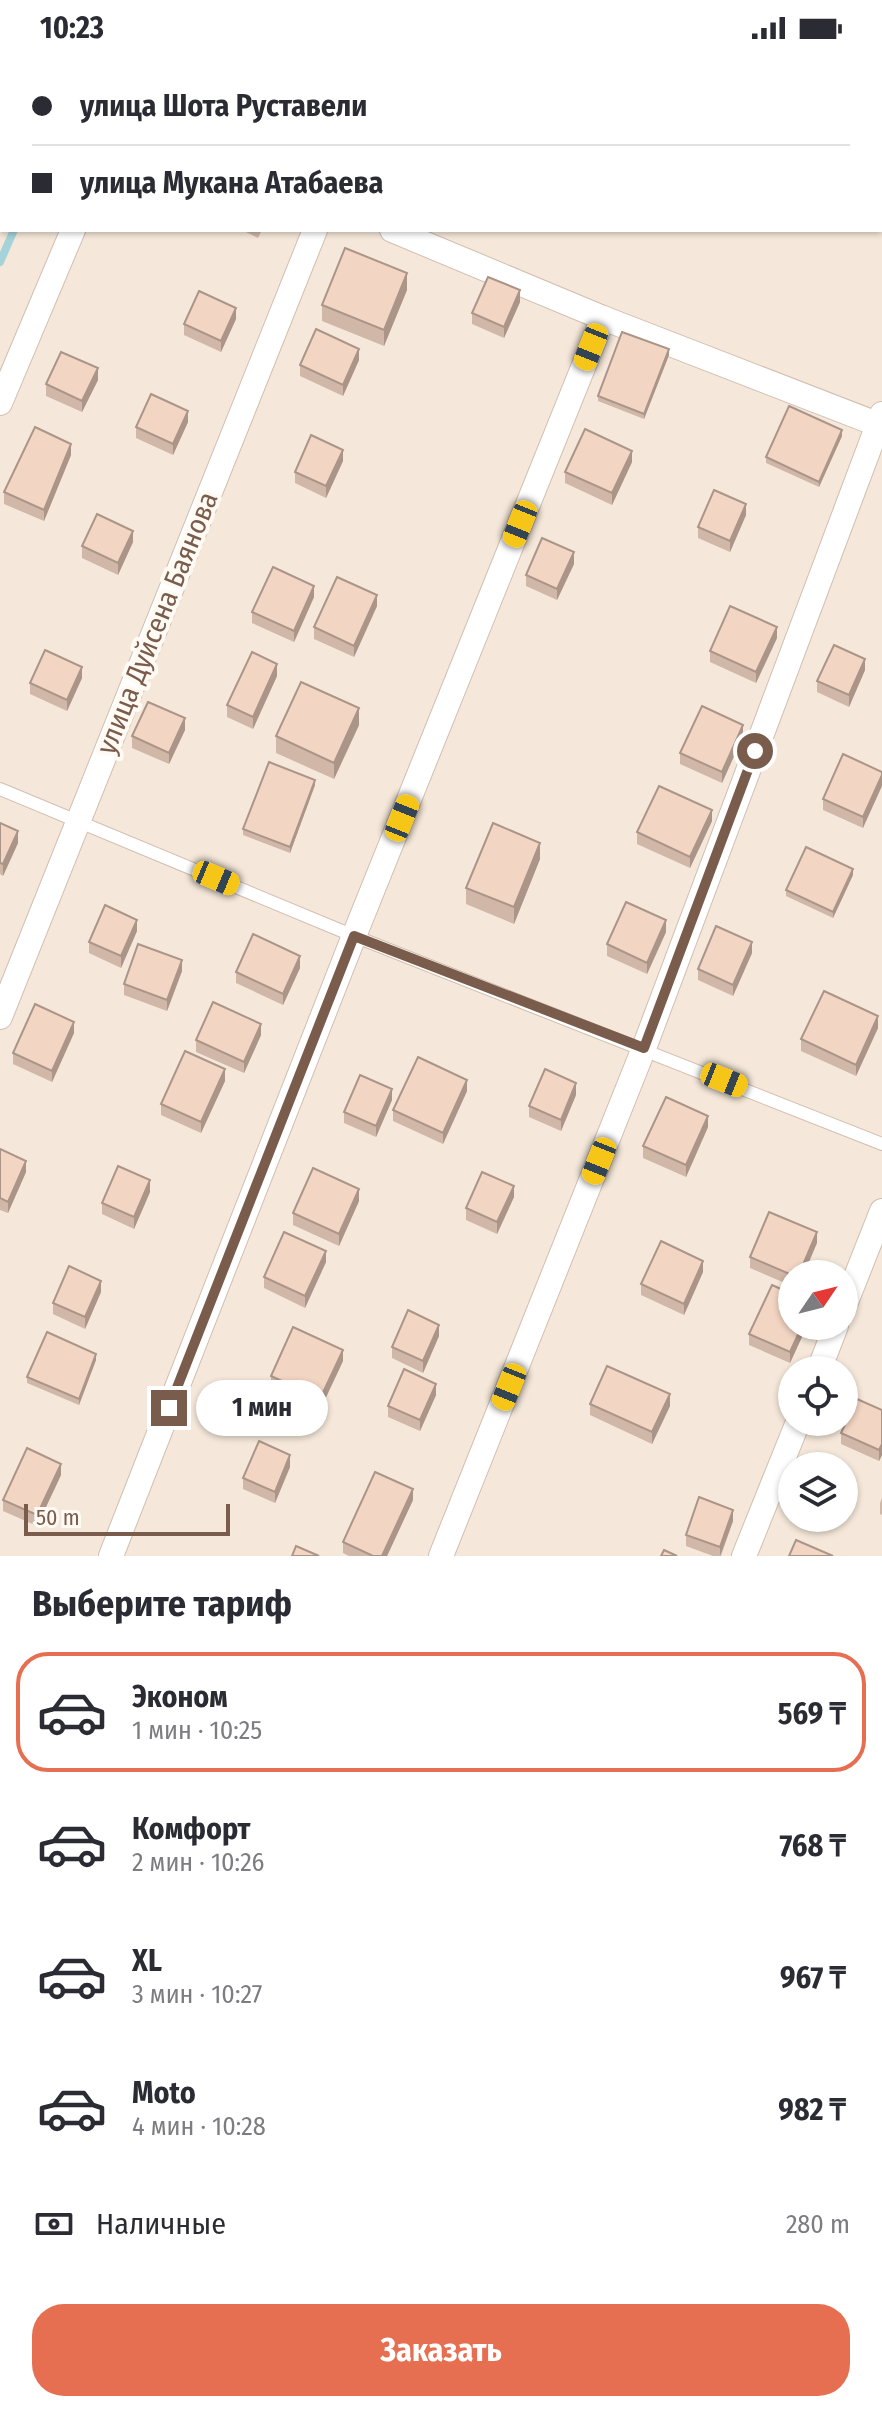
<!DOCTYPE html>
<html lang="ru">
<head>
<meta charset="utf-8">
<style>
  body { margin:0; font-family:"Fira Sans Condensed",sans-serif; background:#f7f7f7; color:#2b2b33; height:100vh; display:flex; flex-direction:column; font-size:30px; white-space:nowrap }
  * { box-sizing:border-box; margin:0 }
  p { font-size:26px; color:#7c7c81 }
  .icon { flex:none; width:44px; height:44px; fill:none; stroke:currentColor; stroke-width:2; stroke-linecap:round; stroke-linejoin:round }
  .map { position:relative; height:1500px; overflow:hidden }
  .side { display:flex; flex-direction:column; background:#fff; flex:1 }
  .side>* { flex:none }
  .hud { position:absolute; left:0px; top:0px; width:882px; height:176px; box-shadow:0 2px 6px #0004; display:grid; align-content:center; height:176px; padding:0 32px; background:#fff }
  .needle { width:52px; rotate:55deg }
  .buttons { position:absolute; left:778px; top:1204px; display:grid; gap:16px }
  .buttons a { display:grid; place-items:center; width:80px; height:80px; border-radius:50%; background:#fff; box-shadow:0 2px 6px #0004; font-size:40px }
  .scale { position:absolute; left:24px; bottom:20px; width:206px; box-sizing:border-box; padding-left:8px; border:4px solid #7a5c4d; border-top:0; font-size:22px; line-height:28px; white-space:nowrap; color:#7a5c4d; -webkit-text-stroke:6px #fffaf3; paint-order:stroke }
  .end { position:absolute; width:36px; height:36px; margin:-18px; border:10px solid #7a5c4d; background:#fff; box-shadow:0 0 0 4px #fff }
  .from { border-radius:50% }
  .bubble { position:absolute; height:56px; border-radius:28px; background:#fff; box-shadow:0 2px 6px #0004; font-size:26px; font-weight:700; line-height:56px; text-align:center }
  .car { position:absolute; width:24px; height:48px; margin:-24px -12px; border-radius:10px; box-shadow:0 0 6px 2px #0007; background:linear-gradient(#f5c518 24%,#345 0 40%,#f5c518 0 76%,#345 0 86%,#f5c518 0) }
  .hud b { display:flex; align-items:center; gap:28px; height:76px; font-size:30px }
  .hud b+b { border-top:2px solid #e1e1e2 }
  .hud i { width:20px; height:20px; background:#2b2b33 }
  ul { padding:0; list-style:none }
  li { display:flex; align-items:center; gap:24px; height:120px; margin:0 16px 12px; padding:0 16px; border:4px solid transparent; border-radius:32px }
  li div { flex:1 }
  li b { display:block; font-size:30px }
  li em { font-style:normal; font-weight:700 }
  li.selected { border-color:#e76f51 }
  li>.icon { width:72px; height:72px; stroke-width:1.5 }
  h2 { padding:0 32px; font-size:36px; line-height:96px }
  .pay { display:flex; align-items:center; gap:20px; height:88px; padding:0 32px; font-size:30px }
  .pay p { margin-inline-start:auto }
  .action { display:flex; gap:16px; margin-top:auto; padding:16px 32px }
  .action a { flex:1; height:92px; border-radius:32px; background:#e76f51; color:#fff; font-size:32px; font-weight:700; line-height:92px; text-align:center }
  .status { display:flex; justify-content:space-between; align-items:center; height:56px; padding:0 40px; background:#fff; direction:ltr }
  .status svg { height:22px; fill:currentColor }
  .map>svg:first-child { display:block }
</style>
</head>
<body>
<div class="status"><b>10:23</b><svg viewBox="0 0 49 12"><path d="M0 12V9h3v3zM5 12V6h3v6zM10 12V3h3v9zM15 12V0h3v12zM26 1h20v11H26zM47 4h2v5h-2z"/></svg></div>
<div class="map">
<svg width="882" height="1500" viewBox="0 0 882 1500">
  <rect width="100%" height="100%" fill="#fdf6ec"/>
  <!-- residential -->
  <path fill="#f5e8da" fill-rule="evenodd" d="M0,0h882v1500h-882zM2,2h878v172h-878zM792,1218h52v52h-52zM792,1314h52v52h-52zM792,1410h52v52h-52z"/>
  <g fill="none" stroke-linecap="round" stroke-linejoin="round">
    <!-- stream -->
    <g stroke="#a5d3da" stroke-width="8">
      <path d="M72,2v-2"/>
      <path d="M0,206l14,-32"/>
    </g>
    <!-- lane casing -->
    <g stroke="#d1beb0" stroke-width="14">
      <g id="lane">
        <path d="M627,0l2,2"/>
        <path d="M129,2l1,-2"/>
        <path d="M880,70l2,-1"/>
        <path d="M0,733l354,147 528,208"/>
      </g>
    </g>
    <!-- street casing -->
    <g stroke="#d1beb0" stroke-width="26">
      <g id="street">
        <path d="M384,2l1,-2"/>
        <path d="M392,174l211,88 279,108"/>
        <path d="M0,347l73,-173"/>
        <path d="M0,961l315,-787"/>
        <path d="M844,1251l38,-96"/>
        <path d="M819,1314l17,-44"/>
        <path d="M111,1500l243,-620 249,-618"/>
        <path d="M441,1500l203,-508 238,-634"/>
        <path d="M744,1500l54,-134"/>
      </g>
    </g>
    <!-- lane -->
    <use href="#lane" stroke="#fff" stroke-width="12"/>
    <!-- street -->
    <use href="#street" stroke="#fff" stroke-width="24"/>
  </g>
  <!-- wall -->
  <g fill="#d1b7a8">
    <path d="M315,0h20v2h-15z"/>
    <path d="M242,174h20l-4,8z"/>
    <path d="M407,234l-23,56 -62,-25v-16z"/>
    <path d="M520,246l-16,36 -32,-14v-11z"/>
    <path d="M236,263l-15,33 -37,-17v-11z"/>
    <path d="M669,299l-25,64 -46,-18v-5z"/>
    <path d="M359,304l-16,36 -43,-20v-11z"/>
    <path d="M98,324l-16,32 -36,-16v-12z"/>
    <path d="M188,366l-15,33 -37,-17v-11z"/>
    <path d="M842,380l-23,51 -53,-24v-6z"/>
    <path d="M71,399l-27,66 -40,-17v-12z"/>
    <path d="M343,405l-17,37 -31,-15v-11z"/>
    <path d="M632,406l-20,43 -47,-22v-11z"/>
    <path d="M746,459l-16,37 -32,-14v-11z"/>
    <path d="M133,486l-15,33 -36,-17v-12z"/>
    <path d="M574,508l-17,36 -31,-14v-11z"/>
    <path d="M314,541l-20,45 -42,-19v-11z"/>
    <path d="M377,550l-23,51 -40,-18v-12z"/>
    <path d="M777,582l-21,45 -46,-21v-11z"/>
    <path d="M865,614l-16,37 -32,-15v-11z"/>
    <path d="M277,620l-24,53 -26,-12v-12z"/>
    <path d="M82,622l-15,33 -37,-17v-11z"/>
    <path d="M359,669l-25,54 -58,-26v-17z"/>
    <path d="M185,674l-16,34 -37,-16v-12z"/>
    <path d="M743,680l-21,47 -42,-19v-11z"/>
    <path d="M882,716l-19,56 -40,-18v-11z"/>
    <path d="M315,729l-25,68 -47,-18v-6z"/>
    <path d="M712,765l-22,47 -53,-24v-12z"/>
    <path d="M0,767l18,20 -15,33 -3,-2z"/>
    <path d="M540,803l-26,65 -48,-20v-16z"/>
    <path d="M853,819l-20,43 -47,-22v-6z"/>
    <path d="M137,875l-16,37 -32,-15v-11z"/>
    <path d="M666,876l-19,42 -40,-18v-12z"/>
    <path d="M752,897l-19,43 -35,-16v-11z"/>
    <path d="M300,912l-17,37 -47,-22v-11z"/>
    <path d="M182,915l-15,40 -43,-16v-11z"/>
    <path d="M878,972l-22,48 -55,-25v-12z"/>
    <path d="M74,977l-22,49 -39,-18v-11z"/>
    <path d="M261,979l-17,38 -48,-21v-12z"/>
    <path d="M225,1025l-24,52 -40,-18v-11z"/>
    <path d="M467,1035l-24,53 -50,-23v-11z"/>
    <path d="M576,1039l-15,36 -32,-14v-11z"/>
    <path d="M392,1044l-16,37 -32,-14v-11z"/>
    <path d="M708,1071l-22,50 -43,-19v-12z"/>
    <path d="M0,1093l26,23 -18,41 -8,-3z"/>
    <path d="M150,1136l-16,37 -32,-15v-11z"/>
    <path d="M514,1141l-17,37 -31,-14v-12z"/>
    <path d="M359,1145l-20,45 -46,-21v-12z"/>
    <path d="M817,1187l-25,31v12l-42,-18v-11z"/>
    <path d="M326,1206l-21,46 -41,-20v-11z"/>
    <path d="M703,1216l-19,43 -43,-20v-11z"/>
    <path d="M101,1236l-16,37 -32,-15v-11z"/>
    <path d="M792,1270h15l-17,37 -41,-18v-11z"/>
    <path d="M439,1280l-16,37 -31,-15v-11z"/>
    <path d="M96,1304l-17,45 -52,-22v-6z"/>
    <path d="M343,1305l-23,49 -49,-23v-11z"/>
    <path d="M436,1339l-16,36 -32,-14v-11z"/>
    <path d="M590,1348l80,2 -18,38 -62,-29z"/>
    <path d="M882,1354v45l-3,6 -38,-17v-11z"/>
    <path d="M290,1411l-15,36 -32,-14v-11z"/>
    <path d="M61,1419l-24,51 -34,-15v-11z"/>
    <path d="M882,1442v17l-2,-1v-11z"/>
    <path d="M413,1444l-26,56h-38l-6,-3v-11z"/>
    <path d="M733,1465l-12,35h-8l-27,-10v-11z"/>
  </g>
  <!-- shaded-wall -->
  <g fill="#aa9588">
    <path d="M715,0h14l-3,2h-14z"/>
    <path d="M882,26v12l-2,1v-11z"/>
    <path d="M407,217v17l-23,56v-16z"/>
    <path d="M520,234v12l-16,36v-11z"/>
    <path d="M236,252v11l-15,33v-11z"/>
    <path d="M359,293v11l-16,36v-11z"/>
    <path d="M669,293v6l-25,64v-5z"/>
    <path d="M98,312v12l-16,32v-11z"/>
    <path d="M188,355v11l-15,33v-11z"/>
    <path d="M842,374v6l-23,51v-5z"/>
    <path d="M71,388v11l-27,66v-11z"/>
    <path d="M343,394v11l-17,37v-12z"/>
    <path d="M632,395v11l-20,43v-12z"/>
    <path d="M746,448v11l-16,37v-11z"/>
    <path d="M133,475v11l-15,33v-12z"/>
    <path d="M574,496v12l-17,36v-11z"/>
    <path d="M314,530v11l-20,45v-11z"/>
    <path d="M377,539v11l-23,51v-11z"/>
    <path d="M777,571v11l-21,45v-11z"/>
    <path d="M865,603v11l-16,37v-12z"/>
    <path d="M277,608v12l-24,53v-12z"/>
    <path d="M82,611v11l-15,33v-11z"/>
    <path d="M359,652v17l-25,54v-16z"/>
    <path d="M185,662v12l-16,34v-11z"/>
    <path d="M743,669v11l-21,47v-11z"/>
    <path d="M882,719v11l-19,42v-11z"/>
    <path d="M315,724v5l-25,68v-6z"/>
    <path d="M712,754v11l-22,47v-11z"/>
    <path d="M18,775v12l-15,33v-12z"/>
    <path d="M540,787v16l-26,65v-17z"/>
    <path d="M853,813v6l-20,43v-6z"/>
    <path d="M137,864v11l-16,37v-12z"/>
    <path d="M666,864v12l-19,42v-11z"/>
    <path d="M752,886v11l-19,43v-11z"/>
    <path d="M300,900v12l-17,37v-11z"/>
    <path d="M182,904v11l-15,40v-11z"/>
    <path d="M878,960v12l-22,48v-11z"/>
    <path d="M74,966v11l-22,49v-11z"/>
    <path d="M261,968v11l-17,38v-11z"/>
    <path d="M225,1013v12l-24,52v-11z"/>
    <path d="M467,1024v11l-24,53v-11z"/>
    <path d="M576,1027v12l-15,36v-11z"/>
    <path d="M392,1033v11l-16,37v-11z"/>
    <path d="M708,1060v11l-22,50v-12z"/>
    <path d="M26,1105v11l-18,41v-11z"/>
    <path d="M150,1124v12l-16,37v-12z"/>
    <path d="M514,1130v11l-17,37v-12z"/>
    <path d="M359,1133v12l-20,45v-12z"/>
    <path d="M817,1176v11l-13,31h-5z"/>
    <path d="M326,1195v11l-21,46v-12z"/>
    <path d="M703,1205v11l-19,43v-11z"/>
    <path d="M101,1225v11l-16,37v-12z"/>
    <path d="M439,1269v11l-16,37v-12z"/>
    <path d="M802,1270h5l-17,37v-11z"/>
    <path d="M343,1294v11l-23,49v-11z"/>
    <path d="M96,1298v6l-17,45v-6z"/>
    <path d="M436,1328v11l-16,36v-11z"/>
    <path d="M670,1338v12l-18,38v-12z"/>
    <path d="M882,1388v11l-3,6v-11z"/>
    <path d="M290,1399v12l-15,36v-11z"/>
    <path d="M61,1408v11l-24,51v-11z"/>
    <path d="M413,1433v11l-26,56h-5z"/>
    <path d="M733,1454v11l-13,35v-9z"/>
  </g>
  <!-- building -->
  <g fill="#f3d5c3" stroke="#aa9588" stroke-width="2">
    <path d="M462,0h32l5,2h-37z"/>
    <path d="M668,0h47l-3,2h-43z"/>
    <path d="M802,0h80v26l-2,2v-26h-76z"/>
    <path d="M345,192l62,25 -23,57 -62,-25z"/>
    <path d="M488,221l32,13 -16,37 -32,-14z"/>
    <path d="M199,235l37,17 -15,33 -37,-17z"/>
    <path d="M316,273l43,20 -16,36 -43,-20z"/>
    <path d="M622,276l47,17 -25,65 -46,-18z"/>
    <path d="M61,296l37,16 -16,33 -36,-17z"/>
    <path d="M151,338l37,17 -15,33 -37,-17z"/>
    <path d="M789,350l53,24 -23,52 -53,-25z"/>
    <path d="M35,371l36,17 -27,66 -40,-18z"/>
    <path d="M585,373l47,22 -20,42 -47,-21z"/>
    <path d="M311,379l32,15 -17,36 -31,-14z"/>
    <path d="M714,434l32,14 -16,37 -32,-14z"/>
    <path d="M97,458l36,17 -15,32 -36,-17z"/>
    <path d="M542,482l32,14 -17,37 -31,-14z"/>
    <path d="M273,511l41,19 -20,45 -42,-19z"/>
    <path d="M337,521l40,18 -23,51 -40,-19z"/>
    <path d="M730,550l47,21 -21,45 -46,-21z"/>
    <path d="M834,589l31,14 -16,36 -32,-14z"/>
    <path d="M45,594l37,17 -15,33 -37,-17z"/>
    <path d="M252,596l25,12 -24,53 -26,-12z"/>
    <path d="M301,626l58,26 -25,55 -58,-27z"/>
    <path d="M148,646l37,16 -16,35 -37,-17z"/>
    <path d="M702,650l41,19 -21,47 -42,-19z"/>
    <path d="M843,698l39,18v3l-19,42 -40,-18z"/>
    <path d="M269,706l46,18 -25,67 -47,-18z"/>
    <path d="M659,730l53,24 -22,47 -53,-25z"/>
    <path d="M0,767l18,8 -15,33 -3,-1z"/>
    <path d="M493,767l47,20 -26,64 -48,-19z"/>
    <path d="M806,791l47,22 -20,43 -47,-22z"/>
    <path d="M626,846l40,18 -19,43 -40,-19z"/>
    <path d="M105,849l32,15 -16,36 -32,-14z"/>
    <path d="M716,870l36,16 -19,43 -35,-16z"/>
    <path d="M253,878l47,22 -17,38 -47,-22z"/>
    <path d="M138,888l44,16 -15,40 -43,-16z"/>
    <path d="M824,935l54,25 -22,49 -55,-26z"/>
    <path d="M213,946l48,22 -17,38 -48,-22z"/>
    <path d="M35,948l39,18 -22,49 -39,-18z"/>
    <path d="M185,995l40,18 -24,53 -40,-18z"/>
    <path d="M418,1001l49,23 -24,53 -50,-23z"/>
    <path d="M545,1013l31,14 -15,37 -32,-14z"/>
    <path d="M360,1019l32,14 -16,37 -32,-14z"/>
    <path d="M666,1041l42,19 -22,49 -43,-19z"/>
    <path d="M0,1093l26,12 -18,41 -8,-4z"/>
    <path d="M118,1110l32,14 -16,37 -32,-14z"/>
    <path d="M313,1112l46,21 -20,45 -46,-21z"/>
    <path d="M482,1116l32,14 -17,36 -31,-14z"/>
    <path d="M769,1156l48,20 -18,42 -7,1 -42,-18z"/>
    <path d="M284,1176l42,19 -21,45 -41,-19z"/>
    <path d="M661,1185l42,20 -19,43 -43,-20z"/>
    <path d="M69,1210l32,15 -16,36 -32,-14z"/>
    <path d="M772,1229l20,9v32h10l-12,26 -41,-18z"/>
    <path d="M408,1254l31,15 -16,36 -31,-14z"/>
    <path d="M293,1271l50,23 -23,49 -49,-23z"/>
    <path d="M47,1276l49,22 -17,45 -52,-22z"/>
    <path d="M607,1310l63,28 -18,38 -62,-28z"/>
    <path d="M404,1313l32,15 -16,36 -32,-14z"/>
    <path d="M857,1343l25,11v34l-3,6 -38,-17z"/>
    <path d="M259,1385l31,14 -15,37 -32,-14z"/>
    <path d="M27,1392l34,16 -24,51 -34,-15z"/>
    <path d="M375,1416l38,17 -31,67h-9l-30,-14z"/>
    <path d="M699,1441l34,13 -13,37 -34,-12z"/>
    <path d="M796,1484l37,16h-44z"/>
    <path d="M296,1490l23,10h-27z"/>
    <path d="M664,1494l13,6h-16z"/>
  </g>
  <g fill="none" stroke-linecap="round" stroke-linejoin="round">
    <!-- route -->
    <path stroke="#7a5c4d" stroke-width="10" d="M169,1352l185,-472 290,112 111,-297"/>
  </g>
  <g text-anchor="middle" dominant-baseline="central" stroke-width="8" stroke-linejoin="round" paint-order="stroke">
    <!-- street labels -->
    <g font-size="28" fill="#7a5c4d" stroke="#fffaf3">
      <text transform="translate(157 567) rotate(-68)">улица Дуйсена Баянова</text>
    </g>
  </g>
</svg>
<div class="buttons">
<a><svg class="needle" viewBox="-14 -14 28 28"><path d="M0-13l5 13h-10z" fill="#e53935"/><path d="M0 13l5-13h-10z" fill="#7c7c81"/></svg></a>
<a><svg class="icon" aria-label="locate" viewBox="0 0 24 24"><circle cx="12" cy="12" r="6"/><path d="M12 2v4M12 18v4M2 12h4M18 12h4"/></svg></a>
<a><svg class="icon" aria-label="layers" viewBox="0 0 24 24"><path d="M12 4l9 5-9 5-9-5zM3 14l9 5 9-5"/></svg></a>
</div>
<div class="scale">50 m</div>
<i class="end from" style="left:755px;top:695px"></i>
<i class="end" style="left:169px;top:1352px"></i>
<div class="bubble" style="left:196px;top:1324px;width:132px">1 мин</div>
<i class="car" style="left:591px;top:291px;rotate:202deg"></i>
<i class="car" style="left:520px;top:468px;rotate:202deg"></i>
<i class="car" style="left:402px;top:762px;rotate:22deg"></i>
<i class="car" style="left:216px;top:822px;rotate:113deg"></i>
<i class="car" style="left:724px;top:1024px;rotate:112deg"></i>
<i class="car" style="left:599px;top:1105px;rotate:202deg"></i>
<i class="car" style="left:509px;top:1331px;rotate:202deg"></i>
<div class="hud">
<b><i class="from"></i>улица Шота Руставели</b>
<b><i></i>улица Мукана Атабаева</b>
</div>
</div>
<section class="side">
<h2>Выберите тариф</h2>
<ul>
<li class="selected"><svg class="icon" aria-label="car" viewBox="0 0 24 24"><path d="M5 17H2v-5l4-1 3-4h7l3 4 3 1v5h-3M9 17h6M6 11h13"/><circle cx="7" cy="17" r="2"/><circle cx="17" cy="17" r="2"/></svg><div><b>Эконом</b><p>1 мин · 10:25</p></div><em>569 ₸</em></li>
<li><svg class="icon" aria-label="car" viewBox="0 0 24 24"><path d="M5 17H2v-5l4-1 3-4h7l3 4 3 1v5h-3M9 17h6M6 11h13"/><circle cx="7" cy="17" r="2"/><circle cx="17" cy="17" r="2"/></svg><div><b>Комфорт</b><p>2 мин · 10:26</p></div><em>768 ₸</em></li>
<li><svg class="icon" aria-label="car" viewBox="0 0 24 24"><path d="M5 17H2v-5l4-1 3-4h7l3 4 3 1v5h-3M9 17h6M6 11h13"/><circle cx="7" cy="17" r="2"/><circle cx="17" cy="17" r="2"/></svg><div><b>XL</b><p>3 мин · 10:27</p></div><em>967 ₸</em></li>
<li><svg class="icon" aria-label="car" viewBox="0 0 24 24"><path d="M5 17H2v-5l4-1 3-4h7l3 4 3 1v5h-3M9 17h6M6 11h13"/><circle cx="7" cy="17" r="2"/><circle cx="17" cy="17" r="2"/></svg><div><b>Moto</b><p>4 мин · 10:28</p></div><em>982 ₸</em></li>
</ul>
<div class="pay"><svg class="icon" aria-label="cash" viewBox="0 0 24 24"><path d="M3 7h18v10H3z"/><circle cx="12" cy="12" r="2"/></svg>Наличные<p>280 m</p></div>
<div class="action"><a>Заказать</a></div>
</section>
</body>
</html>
